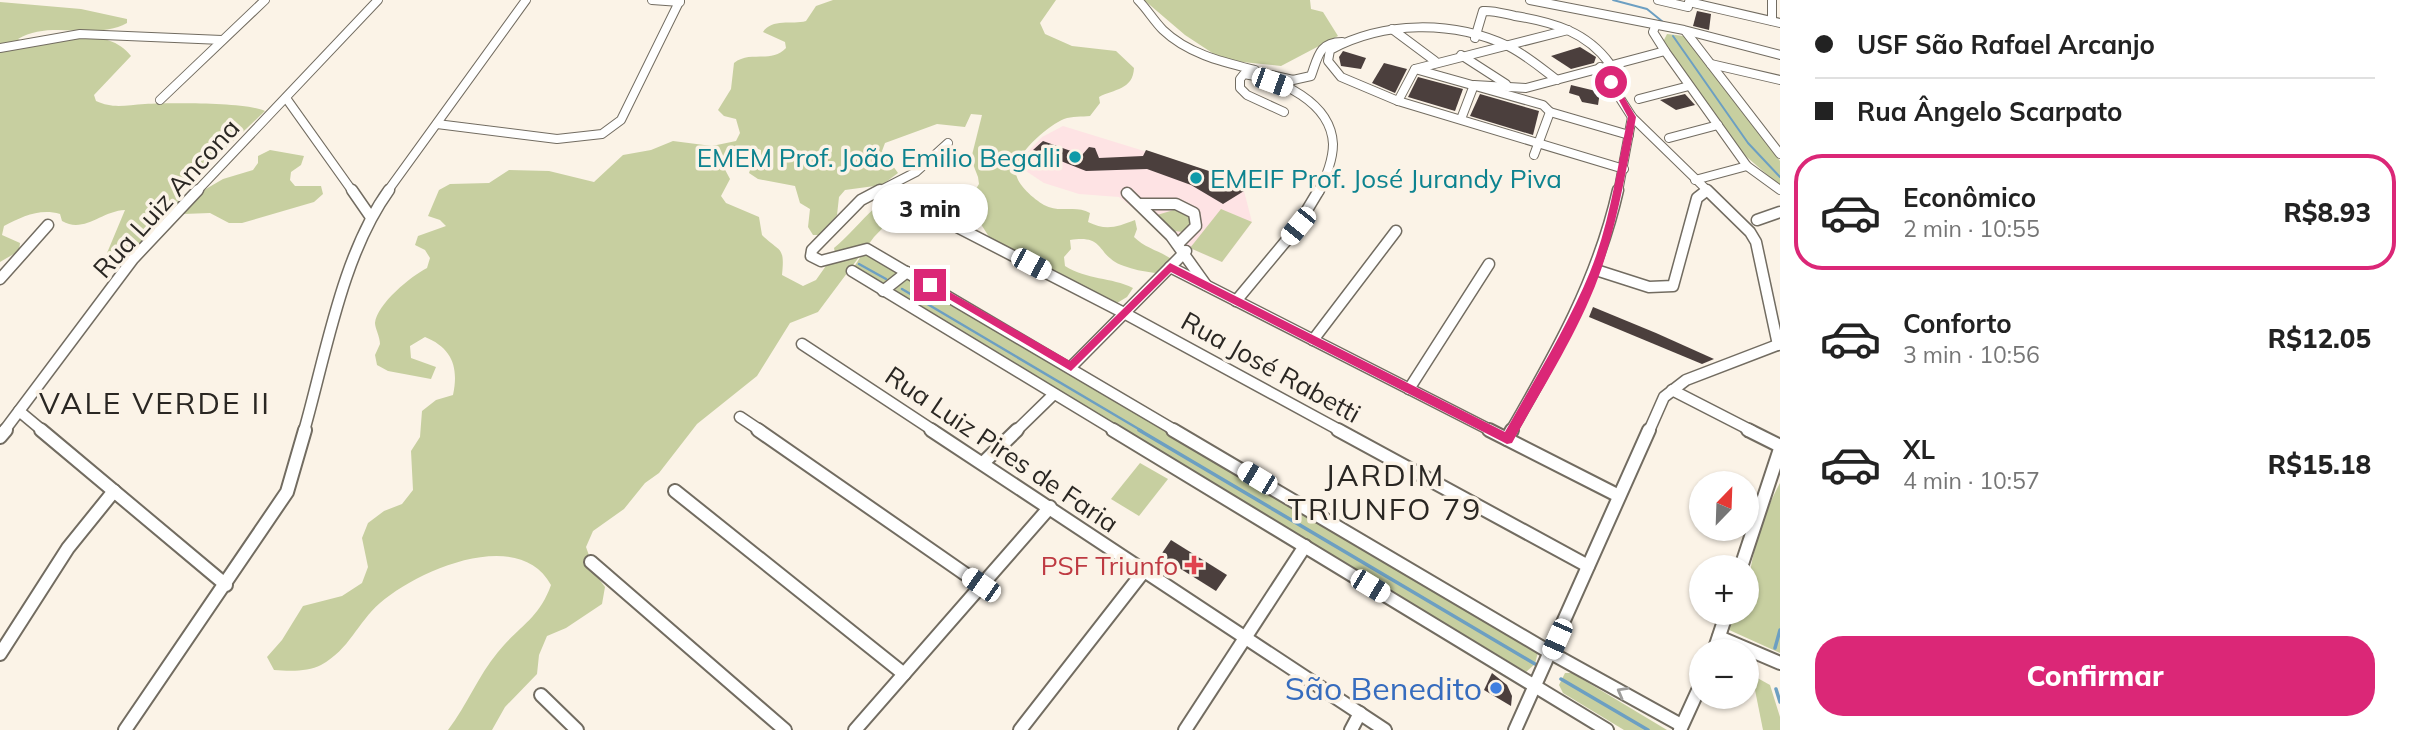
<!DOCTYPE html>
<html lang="pt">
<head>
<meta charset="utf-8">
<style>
  body { margin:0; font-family:Mulish,sans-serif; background:#f2f2f2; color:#222; height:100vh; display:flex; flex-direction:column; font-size:26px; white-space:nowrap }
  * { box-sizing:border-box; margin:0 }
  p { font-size:23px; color:#767676 }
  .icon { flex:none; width:38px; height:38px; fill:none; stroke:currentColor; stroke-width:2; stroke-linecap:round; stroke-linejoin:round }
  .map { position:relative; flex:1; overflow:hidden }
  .drawer { display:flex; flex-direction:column; background:#fff; width:630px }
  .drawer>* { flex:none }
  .guide { display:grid; align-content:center; height:154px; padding:0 35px; background:#fff }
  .needle { width:46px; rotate:23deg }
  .buttons { position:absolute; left:1689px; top:471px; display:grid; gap:14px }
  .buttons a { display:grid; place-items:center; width:70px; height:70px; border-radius:50%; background:#fff; box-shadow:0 2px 5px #0004; font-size:35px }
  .end { position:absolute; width:32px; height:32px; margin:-16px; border:9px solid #db2777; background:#fff; box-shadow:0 0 0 4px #fff }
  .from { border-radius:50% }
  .bubble { position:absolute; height:49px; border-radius:24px; background:#fff; box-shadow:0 2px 5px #0004; font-size:23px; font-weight:800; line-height:49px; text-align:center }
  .car { position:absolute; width:21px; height:42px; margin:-21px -10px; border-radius:9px; box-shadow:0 0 5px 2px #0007; background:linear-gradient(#fff 24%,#345 0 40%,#fff 0 76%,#345 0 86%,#fff 0) }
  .guide b { display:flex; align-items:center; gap:24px; height:66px; font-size:26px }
  .guide b+b { border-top:2px solid #e0e0e0 }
  .guide i { width:18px; height:18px; background:#222 }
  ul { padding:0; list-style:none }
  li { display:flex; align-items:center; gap:21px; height:116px; margin:0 14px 10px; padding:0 21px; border:4px solid transparent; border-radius:28px }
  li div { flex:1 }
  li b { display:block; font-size:26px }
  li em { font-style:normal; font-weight:800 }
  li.current { border-color:#db2777 }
  li>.icon { width:63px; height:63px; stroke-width:1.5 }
  .primary-button { display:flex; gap:14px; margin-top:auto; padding:14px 35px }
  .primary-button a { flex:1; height:80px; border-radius:28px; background:#db2777; color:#fff; font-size:28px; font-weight:800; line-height:80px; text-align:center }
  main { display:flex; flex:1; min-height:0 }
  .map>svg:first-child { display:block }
</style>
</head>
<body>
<main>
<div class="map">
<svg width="1780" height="730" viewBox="0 0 1780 730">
  <rect width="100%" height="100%" fill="#fbf3e7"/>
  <!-- education -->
  <path fill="#fee3e4" d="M1063,126l146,45 35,20 8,31 -30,40 -32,-14h-17l-21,-25 -33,-26 -40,-3 -35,-11 -18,-12 -1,-16 17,-18z"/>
  <!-- green -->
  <g fill="#c7cfa0">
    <path d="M833,0h223l-16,23 5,11 27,12 44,5 18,17c-1,22 -20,21 -35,29l1,6 -10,13c-8,1 -18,0 -26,3 -15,6 -51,36 -48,54 1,12 18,26 28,32 16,9 31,-1 46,8l-2,9c18,9 29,5 47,-2l2,9 -3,8c16,16 40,15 50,37 -20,0 -42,-1 -60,-8 -29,-10 -17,-32 -54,-26l1,9 -7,8 1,9c22,14 46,11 68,22l-6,9 -10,6 -16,-1 -54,-23 -54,-36 -16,-25 -3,-26 5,-8 -1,-7 -7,-18 11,-44 -11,-1 -6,13 -28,-3 -52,19 -3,8 16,22 -16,12 -37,5 -6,7 -2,18 -17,20h-7l-5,-8 2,-18 -10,-6 -5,-17 -37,-7 -9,-6 3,-9 9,-6v-8l-11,-4 -28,18 8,15 -9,17 5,7 33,14 3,18c18,18 23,10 20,40l21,11 13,-6 19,-27 -1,-5c27,-22 52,-64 91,-64l-51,53 -56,75 -28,11 -33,53 -60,48 -38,49 -14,10 -21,26 -31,22 -7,16 10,28 9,12 -3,17 -36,24 -19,8 -8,19 -2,19 -32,33 -13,23h-44c19,-25 30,-54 50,-78 21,-26 41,-33 53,-67 -32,-59 -133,-15 -171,18 -23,20 -30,46 -59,62 -13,7 -32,6 -47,5l-7,-13 15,-17 21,-34 39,-10 20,-13 6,-16 -6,-29 6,-15 16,-12 18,-7 11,-14 -2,-39 9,-14 2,-26 14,-11 17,-5c6,-28 -1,-47 -28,-58l-15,9 1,12 25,9 -5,12 -43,-8 -11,-6 -2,-10 5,-11c0,-7 -5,-16 -5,-21 2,-19 36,-47 52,-55l3,-10 -5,-8 -10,-5 3,-9 28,-10 -6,-6 -12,-4 11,-26 11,-6 39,-1 20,-13 40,1 45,11 29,-27 28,-5 22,-9 39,5 24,-5 4,-8 -4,-14 -12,-3 -6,-6 13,-21 3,-26c16,-13 37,1 52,-15l-1,-6 -22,-10c9,-14 29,-7 43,-11l10,-15z"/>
    <path d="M1144,0h166l1,9 12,3 15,24 -57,30 -58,-6 -38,-25z"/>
    <path d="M0,2l81,7 46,10v4c-33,18 -77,-4 -109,16l7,3c33,-3 83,-16 106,14l-37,39 2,6c17,8 30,4 49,3 25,-1 100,-2 120,7l-79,75 -5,9 6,5 36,-21 30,-9 5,-7v-7l12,-6 34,6 -3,9 -10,7 -1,8 5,6h26l2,8 -9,8 -72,21h-13l-19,-10 -27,1 -15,5 -25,26 -29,14 -7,-6 18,-43c-24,1 -41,24 -63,11l-2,-7c-21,-6 -38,3 -56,12l-2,9 18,8 -1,8 -19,11z"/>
    <path d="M1667,34l17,2 96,125v25l-40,-35 -77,-109z"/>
    <path d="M1177,209l11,3 4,9 -9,11 -9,-1 -17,-16z"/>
    <path d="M1221,209l31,13 -30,40 -32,-14z"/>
    <path d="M863,253l35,20 -15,12 -29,-18z"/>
    <path d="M909,278l629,374 -3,12 -9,8 -633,-381z"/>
    <path d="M1140,463l28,16 -29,37 -28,-17z"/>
    <path d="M1780,483v170l-53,-24 7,-16 12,-1c1,-42 13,-91 34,-129z"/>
    <path d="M1565,673h7l95,57h-43l-61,-37 -4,-8z"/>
    <path d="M1752,675l18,10 10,32v13h-17z"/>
  </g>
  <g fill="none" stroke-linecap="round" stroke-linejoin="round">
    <!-- stream-far2 -->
    <g stroke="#6c9fc2" stroke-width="2">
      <path d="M1613,0l34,9 16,13"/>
      <path d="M1673,36l75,107 32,34"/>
    </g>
    <!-- stream-far1 -->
    <g stroke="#6c9fc2" stroke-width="2.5">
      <path d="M859,264l27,15"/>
      <path d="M902,289l240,142"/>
    </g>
    <!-- stream -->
    <g stroke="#6c9fc2" stroke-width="3.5">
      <path d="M1139,430l396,234"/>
      <path d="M1775,648l5,-18"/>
      <path d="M1561,679l87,51"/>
      <path d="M1776,689l4,13"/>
    </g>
  </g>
  <!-- building -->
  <g fill="#4b3f3d">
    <path d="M1697,11l14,3 -2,16 -16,-4z"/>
    <path d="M1580,47l16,10 -2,6 -23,6 -20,-13z"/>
    <path d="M1343,51l23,7 -5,11 -20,-3 -2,-9z"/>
    <path d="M1384,63l23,6 -12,24 -23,-10z"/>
    <path d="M1418,77l45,12 -8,22 -47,-14z"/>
    <path d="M1571,85l29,7 -2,13 -16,-3 -3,-6 -10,-3z"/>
    <path d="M1480,94l59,17 -6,24 -63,-19z"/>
    <path d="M1685,94l10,11 -19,5 -16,-10z"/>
    <path d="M1043,141l39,14 7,-8 6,1 4,10 44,-2 3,-6 63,21 35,20 -21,13 -32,-19 -44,-16 -61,2 -53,-21z"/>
    <path d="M1593,307l63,26 58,26 -12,5 -113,-47z"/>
    <path d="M1171,540l56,35 -11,16 -56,-35z"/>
    <path d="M1492,673l15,12 5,11 -1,10 -27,-16z"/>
  </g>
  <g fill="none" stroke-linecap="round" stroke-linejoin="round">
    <!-- minor-far2 casing -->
    <g stroke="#726c61" stroke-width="10">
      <g id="minor-far2">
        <path d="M652,0l28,2"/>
        <path d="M1138,0c9,9 16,21 25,30 25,24 60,32 92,40"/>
        <path d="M1530,0l154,30 96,25"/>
        <path d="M1658,0l30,7"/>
        <path d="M1772,0v21"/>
        <path d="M1689,2l91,21"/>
        <path d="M1655,27l-2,5 12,19 82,115 33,24"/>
        <path d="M1392,29l43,32"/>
        <path d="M1686,32l94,122"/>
        <path d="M1475,38l8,-27c10,-1 22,3 32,5 38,6 72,16 95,48"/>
        <path d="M0,48l80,-14 142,6"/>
        <path d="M1461,55l45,29"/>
        <path d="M1711,64l69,16"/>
        <path d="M1600,67l32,50 77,75"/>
        <path d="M1415,69l128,36 7,7 -16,43"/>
        <path d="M1271,75l22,5 18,-4c7,-19 8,-34 31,-34"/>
        <path d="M1557,80c-16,-12 -31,-25 -49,-34 -56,-26 -124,-25 -178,4l-2,11 13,16 57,24 226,68"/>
        <path d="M286,98l67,94"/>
        <path d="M1639,99l50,-13"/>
        <path d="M160,100l105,-100"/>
        <path d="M1398,101l17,-32 153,-39"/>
        <path d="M1284,112l-37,-17 -7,-7v-9l4,-5c36,5 87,28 89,70 0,17 -8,34 -14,48"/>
        <path d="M1550,112l79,23"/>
        <path d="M1461,119l13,-34 52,3 139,-37"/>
        <path d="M437,124l120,15 45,-5 19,-14 59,-120"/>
        <path d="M1669,138l49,-13"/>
        <path d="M1695,180l52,-14"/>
        <path d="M196,192l182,-192"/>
        <path d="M387,192l139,-192"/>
        <path d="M877,192l39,-20 32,-29"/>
        <path d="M1618,192l14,-75"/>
      </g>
    </g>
    <!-- minor-far1 casing -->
    <g stroke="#726c61" stroke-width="13">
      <g id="minor-far1">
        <path d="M352,190l18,26"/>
        <path d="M880,190l-19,10 -49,50 -1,6 10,5 46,-12 309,182"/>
        <path d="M1707,190l43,42 6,10 22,103"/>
        <path d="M1127,193l44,43 35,49"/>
        <path d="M1140,204h36l18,9 2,13 -17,17"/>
        <path d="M930,213l194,100 217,118"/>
        <path d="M1757,220l23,-8"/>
        <path d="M1170,267l322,164"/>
        <path d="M1596,270l53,17 24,-1 24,-88 9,-7"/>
        <path d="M852,271l264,160"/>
        <path d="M0,279l48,-54"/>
        <path d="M883,291l24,-19"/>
        <path d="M1236,301l59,-71 24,-40"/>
        <path d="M1313,340l83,-109"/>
        <path d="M802,344l132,87"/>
        <path d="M1071,367l115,-116"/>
        <path d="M1409,389l80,-125"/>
        <path d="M1672,390l80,41"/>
        <path d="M19,411l24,20"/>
        <path d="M740,417l21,14"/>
        <path d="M4,431l129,-172 65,-69"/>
        <path d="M304,431c22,-77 38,-176 85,-241"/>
        <path d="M1016,431l38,-37"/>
        <path d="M1511,431c45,-78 87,-152 107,-241"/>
        <path d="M1649,431l15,-34 22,-17 94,-36"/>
      </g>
    </g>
    <!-- minor casing -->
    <g stroke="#726c61" stroke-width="16">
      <g id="minor">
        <path d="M41,430l185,155"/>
        <path d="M758,430l223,155"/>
        <path d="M931,430l454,300"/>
        <path d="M1113,430l494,300"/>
        <path d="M1173,430l378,223 130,72"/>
        <path d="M1338,430l250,136"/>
        <path d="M1489,430l130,66"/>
        <path d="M1748,430l32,16"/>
        <path d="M0,437l6,-7"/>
        <path d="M1507,439l5,-9"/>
        <path d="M983,463l34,-33"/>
        <path d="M675,491l229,183"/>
        <path d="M591,562l194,168"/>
        <path d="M1741,567l39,-118"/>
        <path d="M1719,637l61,26"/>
        <path d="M1714,651l13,-39"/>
        <path d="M0,654l68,-106 46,-57"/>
        <path d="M541,695l36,35"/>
        <path d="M125,730l162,-238 18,-62"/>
        <path d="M855,730l195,-223"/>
        <path d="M1020,730l124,-159"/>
        <path d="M1185,730l120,-184"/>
        <path d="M1351,730l9,-17"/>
        <path d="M1515,730l134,-300"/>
        <path d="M1680,730l21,-46"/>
      </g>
    </g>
    <!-- minor-far2 -->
    <use href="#minor-far2" stroke="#fff" stroke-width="8"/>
    <!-- minor-far1 -->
    <use href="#minor-far1" stroke="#fff" stroke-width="10"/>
    <!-- minor -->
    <use href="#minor" stroke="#fff" stroke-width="12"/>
  </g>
  <!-- one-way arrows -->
  <defs><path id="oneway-chevron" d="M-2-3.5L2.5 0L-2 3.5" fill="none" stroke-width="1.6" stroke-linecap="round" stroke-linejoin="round" transform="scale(1.75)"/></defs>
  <use stroke="#9f9e9c" href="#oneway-chevron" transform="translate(1622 692) rotate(-151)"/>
  <!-- route -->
  <path fill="#db2777" d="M1608,80h6l22,37c-9,50 -18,101 -34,150 -21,62 -59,119 -90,176l-5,1 -336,-172 -100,99 -146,-86 9,-2 136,78 100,-98 335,169c29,-52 62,-104 85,-160 20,-49 27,-104 38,-155z"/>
  <!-- markers -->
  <g fill="#0f9aa8" stroke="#fbf3e7" stroke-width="2.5">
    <circle cx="1075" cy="157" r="7"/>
    <circle cx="1196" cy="178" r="7"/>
  </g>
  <path fill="#e0444e" stroke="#fbf3e7" stroke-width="2.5" d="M1190.5 554.5h7v7h7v7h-7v7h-7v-7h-7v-7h7z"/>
  <circle fill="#3f7fe0" stroke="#fbf3e7" stroke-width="2.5" cx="1496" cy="688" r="7"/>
  <g text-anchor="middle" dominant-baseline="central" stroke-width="7" stroke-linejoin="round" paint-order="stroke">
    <!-- culture labels -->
    <g font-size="26" fill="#0d838f" stroke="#fbf3e7" text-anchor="end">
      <text x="1061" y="157">EMEM Prof. João Emilio Begalli</text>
      <text x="1210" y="178" text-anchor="start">EMEIF Prof. José Jurandy Piva</text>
    </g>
    <!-- street labels -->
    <g font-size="26" fill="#2a2723" stroke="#fbf3e7">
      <text transform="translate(166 198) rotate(-48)">Rua Luiz Ancona</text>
      <text transform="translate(1271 367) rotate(29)">Rua José Rabetti</text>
      <text transform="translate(1002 449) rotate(34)">Rua Luiz Pires de Faria</text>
    </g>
    <!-- health labels -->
    <g font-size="26" fill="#be3a42" stroke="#fbf3e7" text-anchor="end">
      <text x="1178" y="565">PSF Triunfo</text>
    </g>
    <!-- quarter labels -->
    <g font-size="30" letter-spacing="2" fill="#2a2723" stroke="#fbf3e7">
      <text x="155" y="403">VALE VERDE II</text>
      <text x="1385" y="475">JARDIM<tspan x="1385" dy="34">TRIUNFO 79</tspan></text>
    </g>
    <!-- near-shop labels -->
    <g font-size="32" fill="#366cbe" stroke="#fbf3e7" text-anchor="end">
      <text x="1482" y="688">São Benedito</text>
    </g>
  </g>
</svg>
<div class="buttons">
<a><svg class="needle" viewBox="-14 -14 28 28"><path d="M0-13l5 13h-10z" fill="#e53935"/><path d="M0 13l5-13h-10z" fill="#767676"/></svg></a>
<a>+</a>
<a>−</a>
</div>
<i class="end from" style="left:1611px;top:82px"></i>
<i class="end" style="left:930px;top:285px"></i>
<div class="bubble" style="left:872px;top:184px;width:116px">3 min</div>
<i class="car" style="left:1272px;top:82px;rotate:110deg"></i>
<i class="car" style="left:1298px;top:226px;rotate:219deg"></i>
<i class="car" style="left:1031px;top:264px;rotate:118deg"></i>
<i class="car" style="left:1257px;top:478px;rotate:301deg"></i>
<i class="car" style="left:981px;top:585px;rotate:305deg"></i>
<i class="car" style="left:1370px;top:586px;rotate:121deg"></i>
<i class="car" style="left:1557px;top:639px;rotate:204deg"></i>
</div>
<section class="drawer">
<div class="guide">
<b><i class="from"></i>USF São Rafael Arcanjo</b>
<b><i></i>Rua Ângelo Scarpato</b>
</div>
<ul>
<li class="current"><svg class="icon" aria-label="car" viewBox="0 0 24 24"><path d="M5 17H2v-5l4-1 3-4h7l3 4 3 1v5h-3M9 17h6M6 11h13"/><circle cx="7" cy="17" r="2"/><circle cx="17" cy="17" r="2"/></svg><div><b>Econômico</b><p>2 min · 10:55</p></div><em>R$8.93</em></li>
<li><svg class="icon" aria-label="car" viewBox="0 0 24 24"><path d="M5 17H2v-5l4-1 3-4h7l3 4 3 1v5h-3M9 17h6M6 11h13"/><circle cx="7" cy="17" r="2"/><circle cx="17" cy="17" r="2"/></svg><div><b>Conforto</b><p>3 min · 10:56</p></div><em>R$12.05</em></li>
<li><svg class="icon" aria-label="car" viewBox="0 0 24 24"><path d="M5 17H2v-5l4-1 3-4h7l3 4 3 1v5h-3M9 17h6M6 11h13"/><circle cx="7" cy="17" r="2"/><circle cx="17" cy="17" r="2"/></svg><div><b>XL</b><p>4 min · 10:57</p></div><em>R$15.18</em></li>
</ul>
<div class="primary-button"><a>Confirmar</a></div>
</section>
</main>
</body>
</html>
